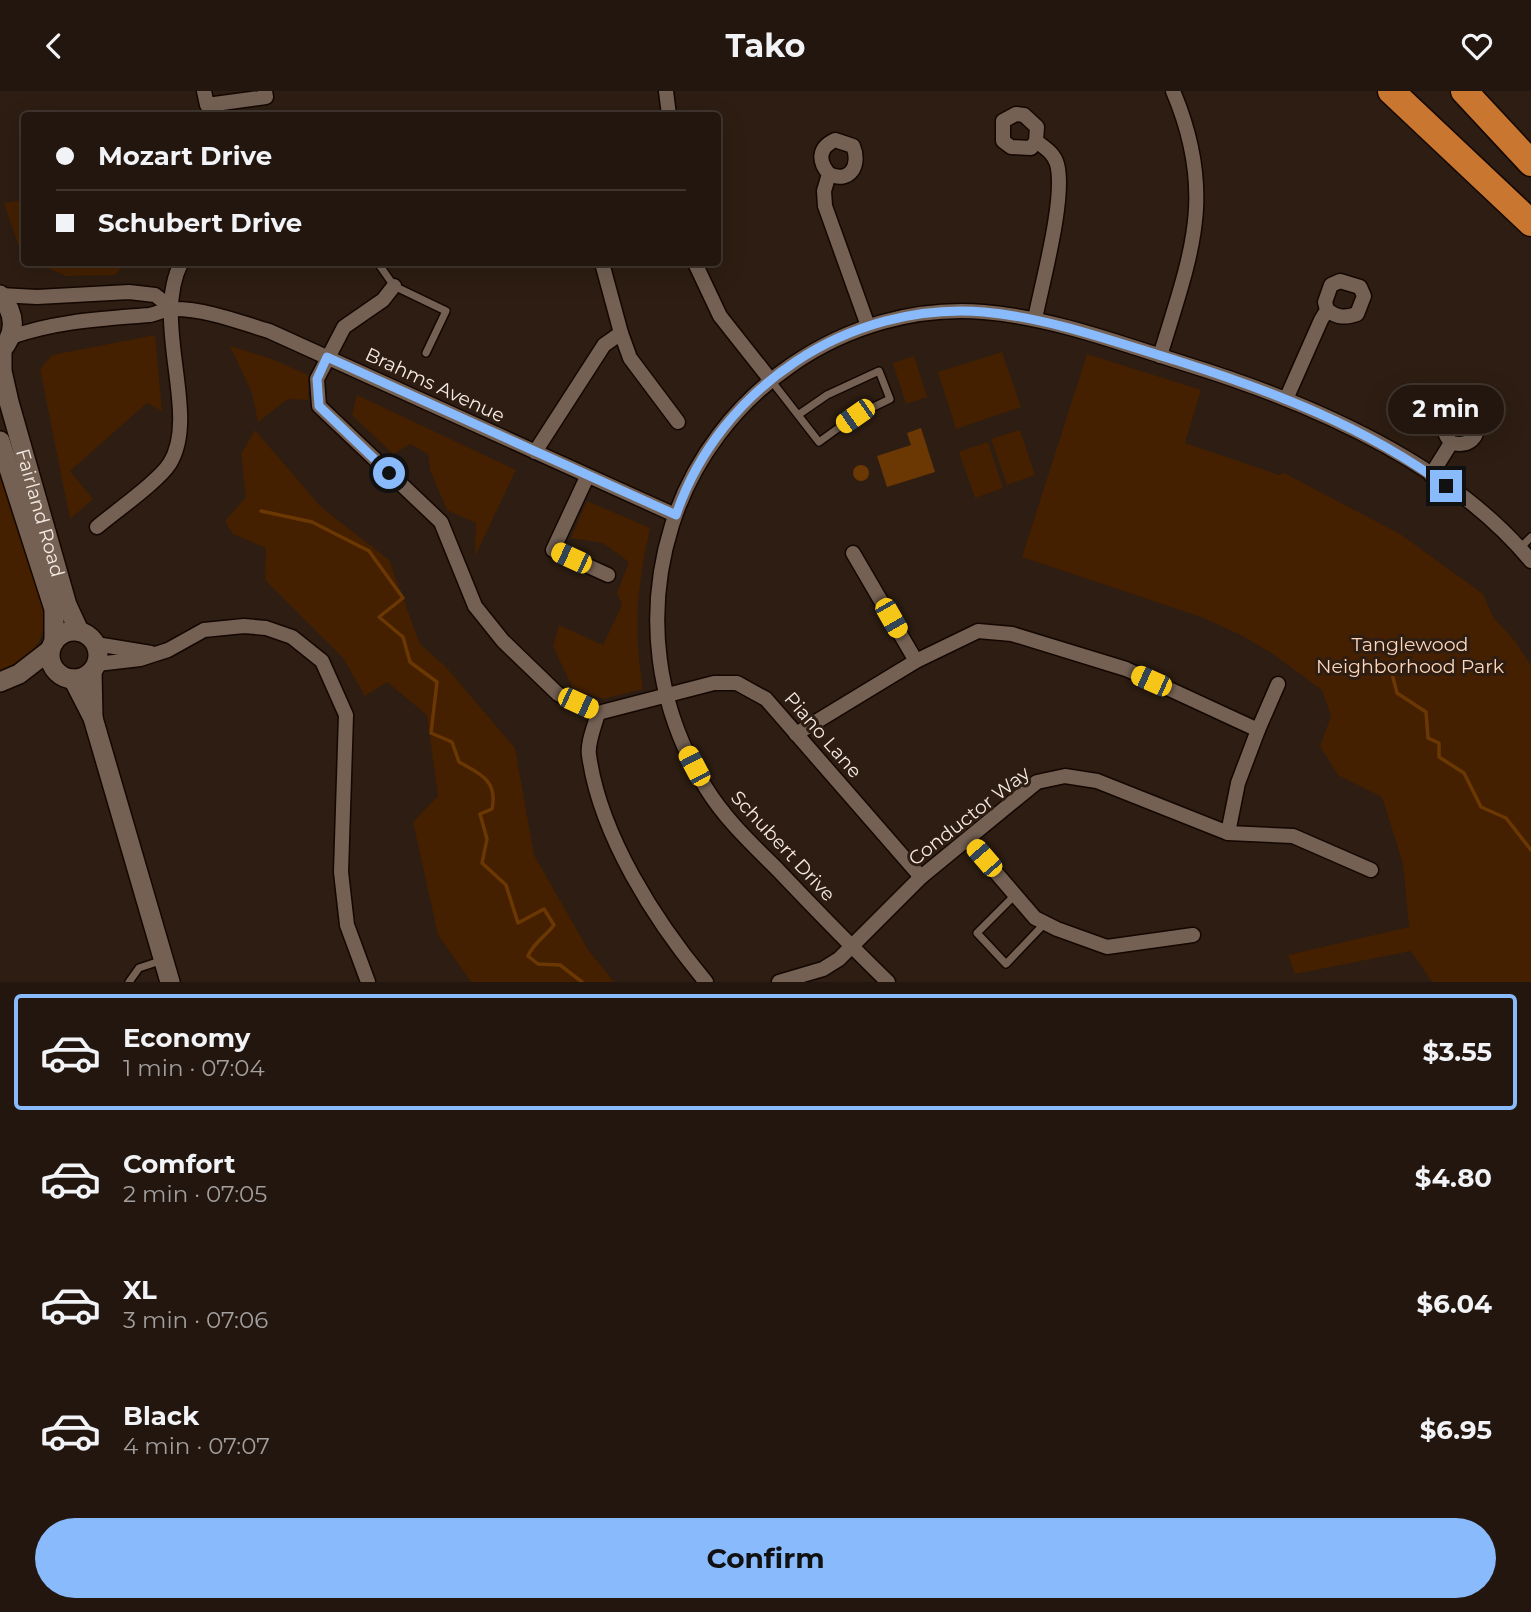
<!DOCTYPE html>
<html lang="en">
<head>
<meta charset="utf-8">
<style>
  body { margin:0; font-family:Montserrat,sans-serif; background:#2e231c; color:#f1f3f6; height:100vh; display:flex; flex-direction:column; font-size:26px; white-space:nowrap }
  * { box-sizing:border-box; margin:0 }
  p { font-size:23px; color:#a29f9e }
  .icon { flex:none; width:38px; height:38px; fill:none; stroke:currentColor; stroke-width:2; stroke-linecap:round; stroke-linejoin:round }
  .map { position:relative; height:891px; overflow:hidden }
  .side { display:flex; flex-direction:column; background:#22160e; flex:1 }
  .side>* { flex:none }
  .hud { position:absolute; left:21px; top:21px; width:700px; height:154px; border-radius:7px; box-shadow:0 7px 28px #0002,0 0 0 2px #3f352e; display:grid; align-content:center; height:154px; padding:0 35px; background:#22160e }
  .end { position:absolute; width:32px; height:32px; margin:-16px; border:9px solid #89bafc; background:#111; box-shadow:0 0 0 4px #111 }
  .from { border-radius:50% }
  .bubble { position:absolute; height:49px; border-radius:24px; background:#22160e; box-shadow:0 7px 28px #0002,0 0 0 2px #3f352e; font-size:23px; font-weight:700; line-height:49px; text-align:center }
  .car { position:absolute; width:21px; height:42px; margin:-21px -10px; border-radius:9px; box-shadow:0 0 5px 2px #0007; background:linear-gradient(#f5c518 24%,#345 0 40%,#f5c518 0 76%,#345 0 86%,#f5c518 0) }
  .hud b { display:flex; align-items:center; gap:24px; height:66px; font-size:26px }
  .hud b+b { border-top:2px solid #3f352e }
  .hud i { width:18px; height:18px; background:#f1f3f6 }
  ul { padding:12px 0 0; list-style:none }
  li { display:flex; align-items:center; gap:21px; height:116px; margin:0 14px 10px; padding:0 21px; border:4px solid transparent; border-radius:7px }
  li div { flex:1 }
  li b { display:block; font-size:26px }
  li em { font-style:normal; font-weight:700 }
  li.active { border-color:#89bafc }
  li>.icon { width:63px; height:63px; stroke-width:1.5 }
  .cta { display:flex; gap:14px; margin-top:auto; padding:14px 35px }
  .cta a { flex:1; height:80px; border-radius:42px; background:#89bafc; color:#111; font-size:28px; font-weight:700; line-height:80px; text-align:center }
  header { display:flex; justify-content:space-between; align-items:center; height:91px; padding:0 35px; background:#22160e; font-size:32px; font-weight:700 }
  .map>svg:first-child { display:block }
</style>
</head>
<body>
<header><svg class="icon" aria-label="back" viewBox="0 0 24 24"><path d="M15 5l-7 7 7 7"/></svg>Tako<svg class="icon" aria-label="heart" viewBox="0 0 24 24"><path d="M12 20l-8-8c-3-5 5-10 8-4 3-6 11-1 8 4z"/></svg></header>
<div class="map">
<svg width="1531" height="891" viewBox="0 0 1531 891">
  <rect width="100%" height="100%" fill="#2d1d12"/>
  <!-- green -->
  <g fill="#442000">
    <path d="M24,109v51l-6,-7 -14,-41z"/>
    <path d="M36,172h89l-10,12 -49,1z"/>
    <path d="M155,244l7,76 -15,-8 -77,68 23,28 -23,20 -30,-150 12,-14z"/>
    <path d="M230,255l42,13 36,16v25l-20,-1 -30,23 -6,-29z"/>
    <path d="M1002,261l19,55 -65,22 -18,-57z"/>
    <path d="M1087,263l114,36 -16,53 94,32 5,-2 116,61 83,60 10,23 22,24 16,25v316h-99l-21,-31 -116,23 -7,-19 121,-28 -6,-63 -21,-67 -44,-22 -18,-29 11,-30 -9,-26 -49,-36 -32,-19 -40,-18 -179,-60z"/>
    <path d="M914,265l13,41 -21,7 -13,-41z"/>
    <path d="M357,304l159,75 -41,86 1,-33 -29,-13 -17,-40 -2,-16 -18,-10 -17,10 -41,-39z"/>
    <path d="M255,339l66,77 68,53 31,84 26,23 69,81 19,107 55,96 25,31h-143l-33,-47 -25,-113 25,-26 -11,-81 -40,-33 -22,14 -22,-38 -78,-78 1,-32 -33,-14 -8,-13 21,-24 -5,-43z"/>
    <path d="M1020,339l15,45 -28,10 -16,-46z"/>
    <path d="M988,351l15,46 -28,10 -16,-46z"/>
    <path d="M0,378l45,134c1,42 -10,50 -45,68z"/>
    <path d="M587,410l63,27c-13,60 -17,100 -7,161l-40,10 -30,-10 -20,-43 6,-21 44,20 19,-40 -5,-12 12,-31 -26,-19 -32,-5z"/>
  </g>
  <!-- water -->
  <g fill="#6b3703">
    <path d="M921,337l14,44 -48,15 -10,-31 34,-11 -4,-12z"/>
    <circle cx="861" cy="382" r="8"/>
  </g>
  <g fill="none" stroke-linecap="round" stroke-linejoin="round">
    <!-- stream -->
    <g stroke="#6b3703" stroke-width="3.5">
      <path d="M261,420l51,11 57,29 34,47 -24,19 24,20 7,25 27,20 -6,51 21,9 7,20c22,12 39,19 33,47l-12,5 7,25 -5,24 24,22 12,38 26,-14 10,16c-9,12 -20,17 -26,31l10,8 22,1 22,17"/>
      <path d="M1390,575l7,27 29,19 2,26 11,5v14l25,16 17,34 25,11 25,32"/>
    </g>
    <!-- lane casing -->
    <g stroke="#140701" stroke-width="10">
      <g id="lane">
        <path d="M378,172l16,23 52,25 -20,42"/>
        <path d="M770,288l49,63 36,-26 35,-17 -11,-28 -52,24 -29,20"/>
        <path d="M1520,457l11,-11"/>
        <path d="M1015,804l-38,38 29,31 39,-41"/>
        <path d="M129,891l10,-14 24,-8"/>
      </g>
    </g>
    <!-- street casing -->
    <g stroke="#140701" stroke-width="17">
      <g id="street">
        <path d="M204,0l3,14 59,-8 -1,-6"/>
        <path d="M666,0l3,24"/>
        <path d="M829,83c-11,-13 -11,-26 6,-34l18,6c8,19 -3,38 -24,28l-5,17 1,15 43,120"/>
        <path d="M695,172l25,53 49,62"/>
        <path d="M394,195l-11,14 -39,27 -27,52 2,27 122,116 34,84 28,35 55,53 40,19 116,-30h23l29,16 155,178"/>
        <path d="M0,204l37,2 92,-5 26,3 17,13"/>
        <path d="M1035,228c7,-36 31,-122 22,-155 -3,-11 -12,-16 -21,-23l1,-14 -13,-12 -8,-1 -13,7v20l8,6 20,1 5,-7"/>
        <path d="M621,242l9,25 48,64"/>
        <path d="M11,246c45,-16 90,-18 138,-22 8,-1 17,-7 25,-6 32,0 65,13 95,22l406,184"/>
        <path d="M1160,265c31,-102 57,-161 13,-265"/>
        <path d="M1287,306l34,-77 6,-10c11,8 18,8 30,4l7,-18 -4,-9 -20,-6 -9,4 -6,17 2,8"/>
        <path d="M535,361l69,-107 17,-12 -19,-70"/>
        <path d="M1431,384l20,-32c19,4 28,-5 27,-24 -11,-13 -20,-13 -33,-3l1,19 5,8"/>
        <path d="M587,386l-34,73 55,25"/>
        <path d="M97,436c19,-16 62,-46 73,-64 30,-49 -19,-140 11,-200"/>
        <path d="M853,462l63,108"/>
        <path d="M96,553l55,9"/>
        <path d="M97,573l43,-5 28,-9 36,-20 40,-4 22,2 26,9 30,24 24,54 -5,157 6,53 21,57"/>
        <path d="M598,622c-3,12 -11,30 -9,42 11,80 66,166 117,227"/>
        <path d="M1258,639l20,-46"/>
        <path d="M796,643l120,-73 62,-30 34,3 114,35 132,61 -20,53 -10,50"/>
        <path d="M968,749l67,78 22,11 50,18 86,-12"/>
        <path d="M779,891l44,-13 16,-10 82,-82 116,-95 28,-6 32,5 131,52 65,3 78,34"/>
        <path d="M888,891c-38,-37 -74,-74 -110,-112 -26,-26 -53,-51 -72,-82 -50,-81 -62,-174 -34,-263 42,-132 173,-224 312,-213 70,6 138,32 205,53 119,37 260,97 342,196"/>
      </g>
    </g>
    <!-- secondary casing -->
    <g stroke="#140701" stroke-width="22">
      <g id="secondary">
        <path d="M0,204c16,19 17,38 0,57"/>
        <path id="s1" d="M2,259v21l7,31 58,203 12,26"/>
        <path d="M0,350l54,168v33"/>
        <circle cx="74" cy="564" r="24"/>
        <path d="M92,580l1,47"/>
        <path d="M73,588l20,39 77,264"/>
        <path d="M0,591l19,-8 31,-24"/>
      </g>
    </g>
    <!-- highway casing -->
    <g stroke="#140701" stroke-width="29">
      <g id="highway">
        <path d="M1391,0l140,132"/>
        <path d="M1464,0l67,72"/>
      </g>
    </g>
    <!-- lane -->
    <use href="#lane" stroke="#746154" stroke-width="7"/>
    <!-- street -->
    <use href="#street" stroke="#746154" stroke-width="14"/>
    <!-- secondary -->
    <use href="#secondary" stroke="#746154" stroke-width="19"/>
    <!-- highway -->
    <use href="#highway" stroke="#c97730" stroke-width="26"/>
  </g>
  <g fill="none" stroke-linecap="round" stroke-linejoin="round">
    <!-- route -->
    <path stroke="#89bafc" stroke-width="9" d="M389,382l-70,-67 -2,-27 10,-22 349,158c43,-127 173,-214 308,-203 66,6 131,30 194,49 94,30 188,66 268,125"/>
  </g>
  <g text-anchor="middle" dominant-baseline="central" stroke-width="6" stroke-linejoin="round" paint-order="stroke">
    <!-- street labels -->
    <g font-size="19" fill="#f5eae3" stroke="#2d1d12">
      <text transform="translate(435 294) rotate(25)">Brahms Avenue</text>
      <text stroke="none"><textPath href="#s1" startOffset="168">Fairland Road</textPath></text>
      <text transform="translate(823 644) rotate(49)">Piano Lane</text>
      <text transform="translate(969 725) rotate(-38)">Conductor Way</text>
      <text transform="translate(783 755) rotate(47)">Schubert Drive</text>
    </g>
    <!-- park labels -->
    <g font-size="19" fill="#fed6b9" stroke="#2d1d12">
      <text x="1410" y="553">Tanglewood<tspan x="1410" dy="22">Neighborhood Park</tspan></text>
    </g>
  </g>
</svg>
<i class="end from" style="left:389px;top:382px"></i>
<i class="end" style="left:1446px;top:395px"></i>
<div class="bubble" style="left:1388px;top:294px;width:116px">2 min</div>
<i class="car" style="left:855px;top:325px;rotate:235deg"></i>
<i class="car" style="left:571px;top:467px;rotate:295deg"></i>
<i class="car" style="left:891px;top:527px;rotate:150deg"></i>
<i class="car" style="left:1151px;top:590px;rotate:294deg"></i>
<i class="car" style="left:578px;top:612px;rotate:115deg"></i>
<i class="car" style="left:694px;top:675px;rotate:332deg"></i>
<i class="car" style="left:984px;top:767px;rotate:319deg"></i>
<div class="hud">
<b><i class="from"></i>Mozart Drive</b>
<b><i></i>Schubert Drive</b>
</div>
</div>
<section class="side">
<ul>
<li class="active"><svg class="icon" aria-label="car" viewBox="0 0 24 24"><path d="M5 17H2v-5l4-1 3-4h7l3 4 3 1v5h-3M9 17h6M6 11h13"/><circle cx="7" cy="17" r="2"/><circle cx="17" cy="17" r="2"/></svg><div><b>Economy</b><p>1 min · 07:04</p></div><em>$3.55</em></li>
<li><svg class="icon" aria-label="car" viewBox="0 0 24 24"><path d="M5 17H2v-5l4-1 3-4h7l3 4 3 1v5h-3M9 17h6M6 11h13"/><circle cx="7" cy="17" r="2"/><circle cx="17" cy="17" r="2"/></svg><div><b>Comfort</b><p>2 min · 07:05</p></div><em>$4.80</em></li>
<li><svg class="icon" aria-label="car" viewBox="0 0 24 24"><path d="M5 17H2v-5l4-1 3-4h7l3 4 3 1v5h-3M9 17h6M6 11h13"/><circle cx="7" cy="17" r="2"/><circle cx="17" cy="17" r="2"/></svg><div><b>XL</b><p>3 min · 07:06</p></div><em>$6.04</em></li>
<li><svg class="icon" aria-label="car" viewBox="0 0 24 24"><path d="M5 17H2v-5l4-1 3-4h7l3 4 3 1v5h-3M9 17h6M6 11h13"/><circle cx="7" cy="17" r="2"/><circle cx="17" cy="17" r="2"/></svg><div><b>Black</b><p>4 min · 07:07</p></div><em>$6.95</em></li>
</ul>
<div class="cta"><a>Confirm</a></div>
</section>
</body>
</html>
